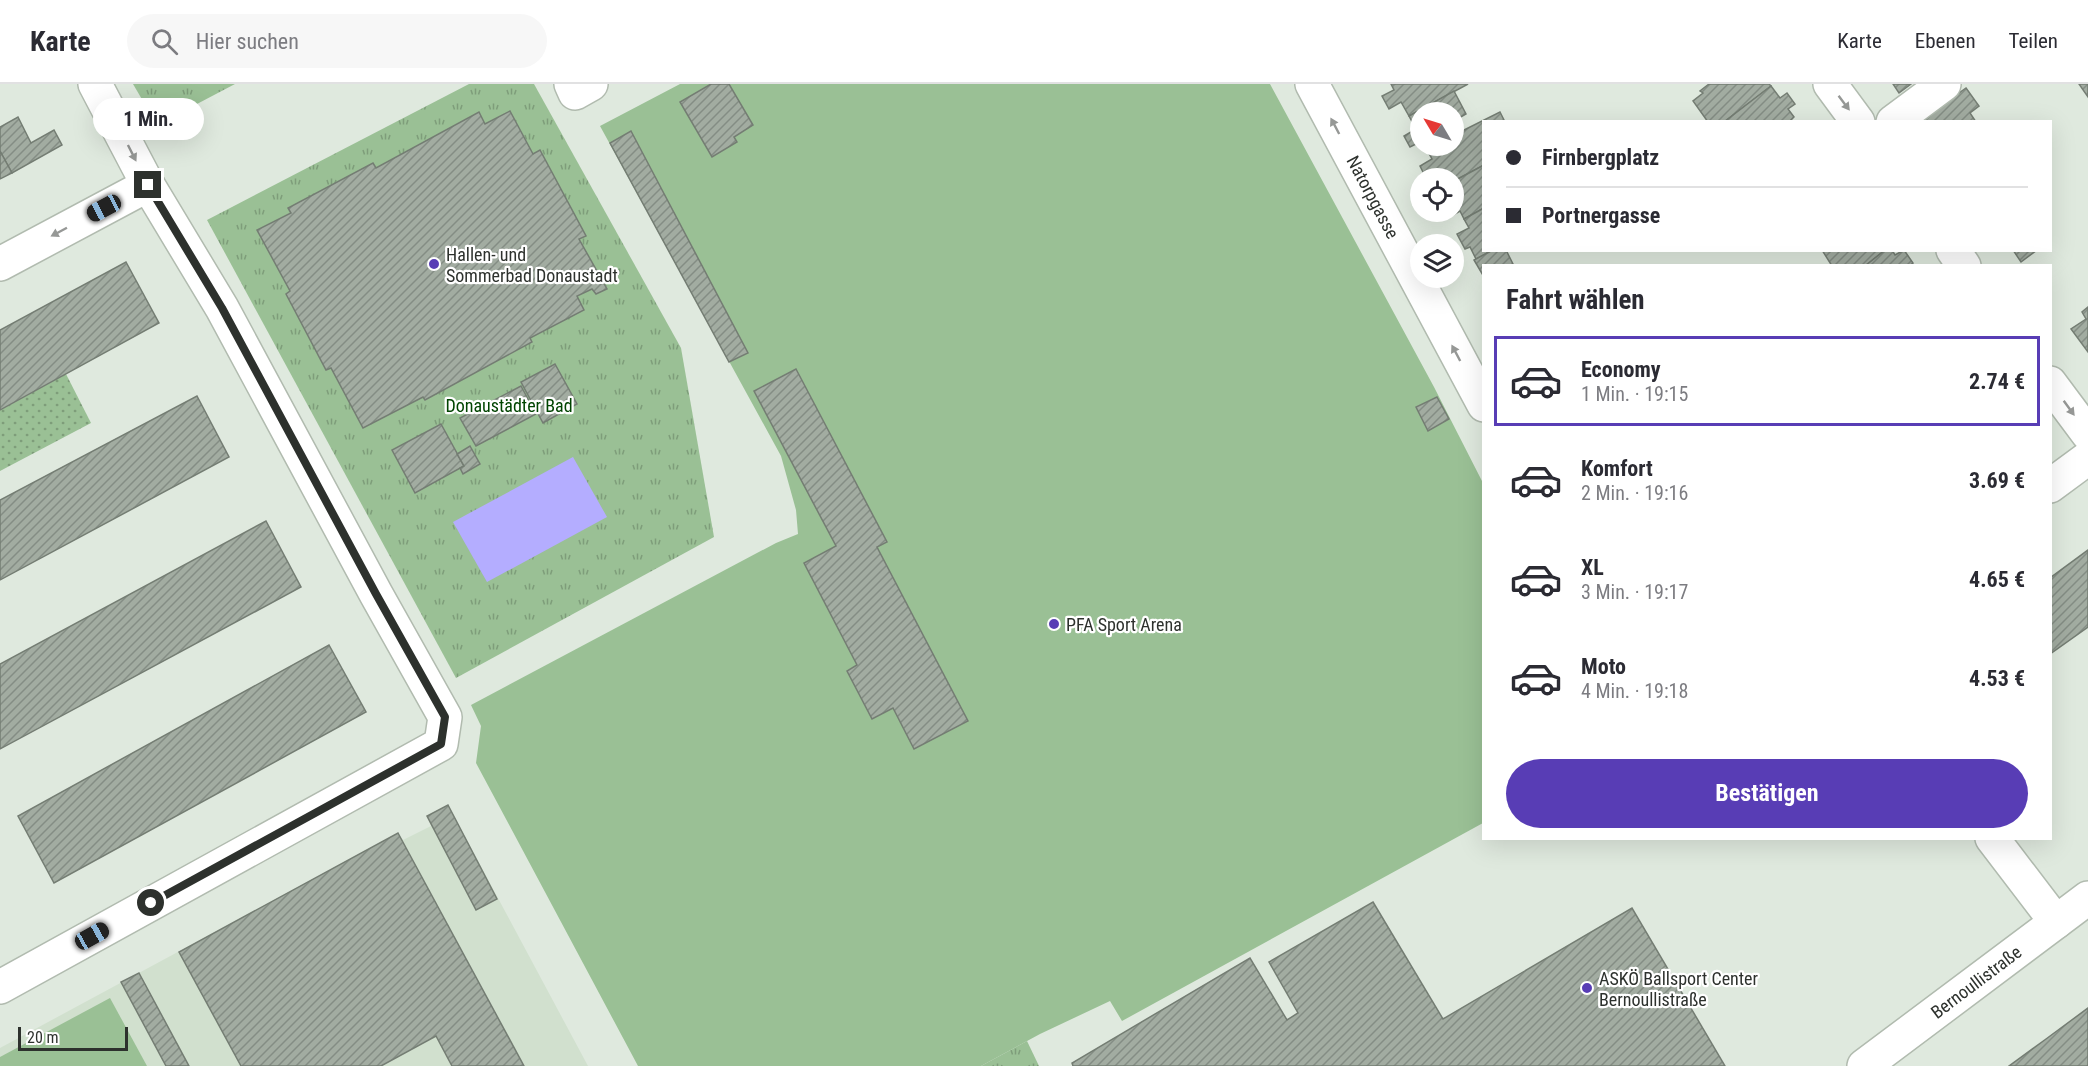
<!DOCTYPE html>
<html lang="de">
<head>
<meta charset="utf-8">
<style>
  body { margin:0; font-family:"Roboto Condensed",sans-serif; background:#f7f7f7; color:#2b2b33; height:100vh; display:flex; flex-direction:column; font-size:22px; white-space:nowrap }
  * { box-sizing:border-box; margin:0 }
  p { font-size:20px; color:#7c7c81 }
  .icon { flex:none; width:33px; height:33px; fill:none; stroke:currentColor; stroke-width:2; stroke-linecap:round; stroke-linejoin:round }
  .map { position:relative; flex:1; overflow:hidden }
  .details { position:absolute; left:1482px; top:180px; width:570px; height:576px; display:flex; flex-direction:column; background:#fff; border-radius:0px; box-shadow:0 6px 24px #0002 }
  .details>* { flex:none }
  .hud { position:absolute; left:1482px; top:36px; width:570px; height:132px; border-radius:0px; box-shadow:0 6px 24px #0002; display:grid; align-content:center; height:132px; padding:0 24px; background:#fff }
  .needle { width:39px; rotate:308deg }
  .buttons { position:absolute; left:1410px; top:18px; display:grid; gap:12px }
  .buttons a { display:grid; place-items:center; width:54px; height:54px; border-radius:50%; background:#fff; box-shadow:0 6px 24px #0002; font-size:30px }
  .scale { position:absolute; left:18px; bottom:15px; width:110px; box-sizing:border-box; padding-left:6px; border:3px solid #2d312d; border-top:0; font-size:16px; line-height:21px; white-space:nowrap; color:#2d312d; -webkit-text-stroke:4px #fff; paint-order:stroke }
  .end { position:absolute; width:27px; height:27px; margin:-14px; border:8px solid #2d312d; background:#fff; box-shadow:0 0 0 3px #fff }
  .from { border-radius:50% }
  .bubble { position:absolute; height:42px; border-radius:21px; background:#fff; box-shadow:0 6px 24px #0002; font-size:20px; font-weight:700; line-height:42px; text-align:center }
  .car { position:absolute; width:18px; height:36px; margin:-18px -9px; border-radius:8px; box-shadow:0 0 4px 2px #0007; background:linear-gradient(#222 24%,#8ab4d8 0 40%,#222 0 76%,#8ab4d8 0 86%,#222 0) }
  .hud b { display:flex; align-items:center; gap:21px; height:57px; font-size:22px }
  .hud b+b { border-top:2px solid #e1e1e2 }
  .hud i { width:15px; height:15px; background:#2b2b33 }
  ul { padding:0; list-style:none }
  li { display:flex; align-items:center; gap:18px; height:90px; margin:0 12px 9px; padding:0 12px; border:3px solid transparent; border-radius:0px }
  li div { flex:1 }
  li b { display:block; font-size:22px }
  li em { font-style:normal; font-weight:700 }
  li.selected { border-color:#583db5 }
  li>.icon { width:54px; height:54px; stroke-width:1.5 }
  h2 { padding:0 24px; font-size:27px; line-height:72px }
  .action { display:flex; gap:12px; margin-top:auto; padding:12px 24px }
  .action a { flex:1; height:69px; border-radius:36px; background:#583db5; color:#fff; font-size:24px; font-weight:700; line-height:69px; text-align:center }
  header { display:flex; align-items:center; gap:36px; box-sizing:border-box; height:84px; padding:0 30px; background:#fff; border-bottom:2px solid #e1e1e2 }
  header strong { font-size:28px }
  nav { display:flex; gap:33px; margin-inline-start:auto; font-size:21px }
  .search { width:420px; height:54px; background:#f7f7f7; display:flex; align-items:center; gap:15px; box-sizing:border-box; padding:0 21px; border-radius:33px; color:#7c7c81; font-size:22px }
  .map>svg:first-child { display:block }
</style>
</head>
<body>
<header>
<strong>Karte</strong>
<div class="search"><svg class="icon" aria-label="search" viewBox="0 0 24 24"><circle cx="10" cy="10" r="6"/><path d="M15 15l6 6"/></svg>Hier suchen</div>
<nav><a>Karte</a><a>Ebenen</a><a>Teilen</a></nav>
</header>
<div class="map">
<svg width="2088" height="982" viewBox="0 0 2088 982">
  <defs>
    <pattern id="grass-dots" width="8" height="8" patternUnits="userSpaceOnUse" patternTransform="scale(1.5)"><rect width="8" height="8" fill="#9ac095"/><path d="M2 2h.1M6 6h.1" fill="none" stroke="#7e9d7a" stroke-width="1.8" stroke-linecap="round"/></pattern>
    <pattern id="park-tufts" width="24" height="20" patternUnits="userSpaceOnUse" patternTransform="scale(1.5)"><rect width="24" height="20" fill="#9ac095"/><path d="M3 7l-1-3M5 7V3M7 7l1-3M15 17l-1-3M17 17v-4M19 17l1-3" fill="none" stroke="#7e9d7a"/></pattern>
    <pattern id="building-hatch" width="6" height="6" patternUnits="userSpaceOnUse" patternTransform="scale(1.5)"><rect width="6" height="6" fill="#a2aca1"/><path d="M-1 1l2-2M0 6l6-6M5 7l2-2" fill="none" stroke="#848d84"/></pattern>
  </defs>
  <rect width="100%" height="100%" fill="#dfe9de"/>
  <!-- built -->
  <path fill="#d1e0ce" d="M448,721l140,261h-588v-18l398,-215 5,7 28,-14 -4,-10z"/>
  <!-- grass -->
  <path fill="url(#grass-dots)" d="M66,290l25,49 -91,48v-61z"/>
  <!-- park -->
  <g fill="url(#park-tufts)">
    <path d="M133,0h102l-78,41z"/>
    <path d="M469,0h65l147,264 33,189 -258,141 -249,-458z"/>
    <path d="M1027,957l12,25h-58z"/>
  </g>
  <!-- pitch -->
  <g fill="#9ac095">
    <path d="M680,0h590l164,303 49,96v340l-361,198 -12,-20 -70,33 -59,32h-343l-162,-303 5,-37 -10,-21 305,-162 22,-9 -2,-24 -15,-54 -181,-330z"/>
    <path d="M110,914l37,68h-147v-9z"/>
  </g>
  <!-- water -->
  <path fill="#b4adff" d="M573,373l34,60 -120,65 -34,-60z"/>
  <!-- building -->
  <g fill="url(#building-hatch)" stroke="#747d73" stroke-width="1.5">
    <path d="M711,0h18l24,41 -19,12 3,5 -25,15 -32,-55z"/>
    <path d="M1391,0h77l-59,32 -8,-14 -12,7 -7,-13 12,-6z"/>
    <path d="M1709,0h60l2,2 -47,36h-16l-15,-21 10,-8 -3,-2z"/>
    <path d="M1893,0h18l-12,9z"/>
    <path d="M2079,0h9v13z"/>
    <path d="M1771,2l9,12 7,-5 8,11 -7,5 6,8 -5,5h-65z"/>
    <path d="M1966,4l13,18 -9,7 6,9 -56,-1z"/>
    <path d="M1454,7l12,23 -12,7v-9h-34v30l-10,5 -6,-11 12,-7 -7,-13z"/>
    <path d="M510,27l23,43 7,-4 46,86 -7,3 28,50 -11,5 -4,-5 -15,7 7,14 -54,28 2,4 -107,58 -2,-3 -60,31 -32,-60 -5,2 -40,-76 4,-3 -33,-61 34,-17 -3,-5 85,-45 3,5 103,-56 6,12z"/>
    <path d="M1500,28l5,10h-21v43l-30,16v-3h-12l-3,-6 -13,6 -6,-12 12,-7 -5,-9 8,-4h19v-11z"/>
    <path d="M18,33l13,26 23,-13 8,15 -50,28 -12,-22v-24z"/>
    <path d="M631,47l117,222 -19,9 -119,-219z"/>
    <path d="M0,67l12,22 -12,6z"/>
    <path d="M1484,81v43l-20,11 -4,-8 -12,7 -4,-6h10v-31z"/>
    <path d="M1484,124v42h9l-17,9 -6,-12 -5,2 -8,-15 12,-6 -5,-9z"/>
    <path d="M1493,166h13l8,16h-30v11l-10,-17z"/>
    <path d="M1822,166h63l-20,16h-33z"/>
    <path d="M1885,166h7l3,5 9,-5 9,13 -4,3h-44z"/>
    <path d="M2013,166h24l-16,12z"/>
    <path d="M126,178l33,61 -159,87v-80z"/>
    <path d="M2088,223v45l-17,-23 15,-10 -4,-7z"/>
    <path d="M555,280l22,40 -34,19 -22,-41z"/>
    <path d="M796,285l91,173 -10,5 91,174 -54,28 -21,-41 -21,11 -25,-48 10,-6 -53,-102 32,-17 -82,-155z"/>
    <path d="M521,302l15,28 -60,32 -16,-28z"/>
    <path d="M197,312l32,61 -229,123v-80z"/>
    <path d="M1437,313l12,22 -21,12 -12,-24z"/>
    <path d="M441,340l23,42 -49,27 -23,-43z"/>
    <path d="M470,362l10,18 -17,10 -3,-6 4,-2 -7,-12z"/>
    <path d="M266,437l35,66 -301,162v-85z"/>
    <path d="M2088,466v77l-38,27v-76z"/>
    <path d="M329,561l37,67 -312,171 -36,-67z"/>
    <path d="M448,721l49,94 -21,11 -49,-94z"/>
    <path d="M398,749l126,233h-72l-16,-30 -55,30h-140l-62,-114z"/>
    <path d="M1373,818l70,117 189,-111 93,158h-652l-1,-3 178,-105 37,62 11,-7 -29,-51z"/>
    <path d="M139,889l50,93h-23l-45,-84z"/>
    <path d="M2088,924v58h-79l37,-27z"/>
  </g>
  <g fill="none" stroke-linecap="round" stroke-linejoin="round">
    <!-- minor casing -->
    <g stroke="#b1bbaf" stroke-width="36">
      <g id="minor">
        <path d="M571,0l4,9 16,-9"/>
        <path d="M1312,0l172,321"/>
        <path d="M1830,0l28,38"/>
        <path d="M1893,38l51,-38"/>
        <path d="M1953,166l11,16"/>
        <path d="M0,180l148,-79"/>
        <path d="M2050,299l38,51"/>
        <path d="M2050,402l38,-28"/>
        <path d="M1992,754l64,84"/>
        <path d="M0,903l441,-243 4,-27 -69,-123 -154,-286 -74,-123 -53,-101"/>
        <path d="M1864,982l224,-168"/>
      </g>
    </g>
    <!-- minor -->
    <use href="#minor" stroke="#fff" stroke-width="33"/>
  </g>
  <!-- one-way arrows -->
  <defs><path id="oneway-solid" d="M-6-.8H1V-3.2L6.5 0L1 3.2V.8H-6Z" transform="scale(1.5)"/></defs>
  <g fill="#969896">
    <use href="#oneway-solid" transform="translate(1844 19) rotate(53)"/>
    <use href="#oneway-solid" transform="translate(1335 42) rotate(-118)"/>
    <use href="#oneway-solid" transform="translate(132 69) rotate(63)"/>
    <use href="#oneway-solid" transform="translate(59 148) rotate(152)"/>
    <use href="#oneway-solid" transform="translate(1456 269) rotate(-118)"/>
    <use href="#oneway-solid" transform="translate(2069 324) rotate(54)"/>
  </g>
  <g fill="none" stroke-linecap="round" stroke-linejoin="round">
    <!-- route -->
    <path stroke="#2d312d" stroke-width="8" d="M148,101l74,123 154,286 69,123 -4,27 -290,159"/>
  </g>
  <!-- markers -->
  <g fill="#583db5" stroke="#fff" stroke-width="2">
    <circle cx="434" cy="180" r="6"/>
    <circle cx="1054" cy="540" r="6"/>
    <circle cx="1587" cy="904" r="6"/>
  </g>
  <g text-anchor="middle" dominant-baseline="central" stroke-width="4.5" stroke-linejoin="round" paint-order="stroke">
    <!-- street labels -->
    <g font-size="18" fill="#2d312d" stroke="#fff">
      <text transform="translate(1373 113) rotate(62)">Natorpgasse</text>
      <text transform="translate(1976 898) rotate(-37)">Bernoullistraße</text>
    </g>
    <!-- poi labels -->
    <g font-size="18" fill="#2d312d" stroke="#fff" text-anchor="start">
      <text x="446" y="170">Hallen- und<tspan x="446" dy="21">Sommerbad Donaustadt</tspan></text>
      <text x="1066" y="540">PFA Sport Arena</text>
      <text x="1599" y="894">ASKÖ Ballsport Center<tspan x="1599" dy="21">Bernoullistraße</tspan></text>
    </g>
    <!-- park labels -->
    <g font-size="18" fill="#040" stroke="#fff">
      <text x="509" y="321">Donaustädter Bad</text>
    </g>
  </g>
</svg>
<div class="buttons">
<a><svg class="needle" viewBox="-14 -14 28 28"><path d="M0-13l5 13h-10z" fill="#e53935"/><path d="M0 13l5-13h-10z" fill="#7c7c81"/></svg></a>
<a><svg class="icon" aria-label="locate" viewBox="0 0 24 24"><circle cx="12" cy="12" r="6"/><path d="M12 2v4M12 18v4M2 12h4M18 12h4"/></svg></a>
<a><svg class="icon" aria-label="layers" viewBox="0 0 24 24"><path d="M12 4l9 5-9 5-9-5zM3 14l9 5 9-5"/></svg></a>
</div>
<div class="scale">20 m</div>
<i class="end from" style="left:151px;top:819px"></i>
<i class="end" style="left:148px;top:101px"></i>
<div class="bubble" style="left:93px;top:14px;width:111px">1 Min.</div>
<i class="car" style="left:104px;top:124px;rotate:242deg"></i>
<i class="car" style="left:92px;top:852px;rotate:61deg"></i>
<div class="hud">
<b><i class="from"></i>Firnbergplatz</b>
<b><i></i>Portnergasse</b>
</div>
<section class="details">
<h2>Fahrt wählen</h2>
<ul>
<li class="selected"><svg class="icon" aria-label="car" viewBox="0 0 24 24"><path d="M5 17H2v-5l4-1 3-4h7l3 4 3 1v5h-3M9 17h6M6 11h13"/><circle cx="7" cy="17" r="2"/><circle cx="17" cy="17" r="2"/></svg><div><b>Economy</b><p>1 Min. · 19:15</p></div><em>2.74 €</em></li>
<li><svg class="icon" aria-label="car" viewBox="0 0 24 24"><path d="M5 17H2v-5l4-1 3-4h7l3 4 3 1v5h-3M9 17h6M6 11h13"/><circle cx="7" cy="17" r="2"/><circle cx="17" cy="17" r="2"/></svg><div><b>Komfort</b><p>2 Min. · 19:16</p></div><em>3.69 €</em></li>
<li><svg class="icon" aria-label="car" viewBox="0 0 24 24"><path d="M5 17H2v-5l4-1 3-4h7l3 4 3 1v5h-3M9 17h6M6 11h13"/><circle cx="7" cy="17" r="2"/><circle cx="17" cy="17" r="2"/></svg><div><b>XL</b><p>3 Min. · 19:17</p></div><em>4.65 €</em></li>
<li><svg class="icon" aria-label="car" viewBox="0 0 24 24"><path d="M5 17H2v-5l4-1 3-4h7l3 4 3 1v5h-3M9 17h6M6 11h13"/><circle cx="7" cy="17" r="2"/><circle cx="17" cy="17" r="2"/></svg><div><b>Moto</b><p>4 Min. · 19:18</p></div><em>4.53 €</em></li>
</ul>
<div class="action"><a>Bestätigen</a></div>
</section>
</div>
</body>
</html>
